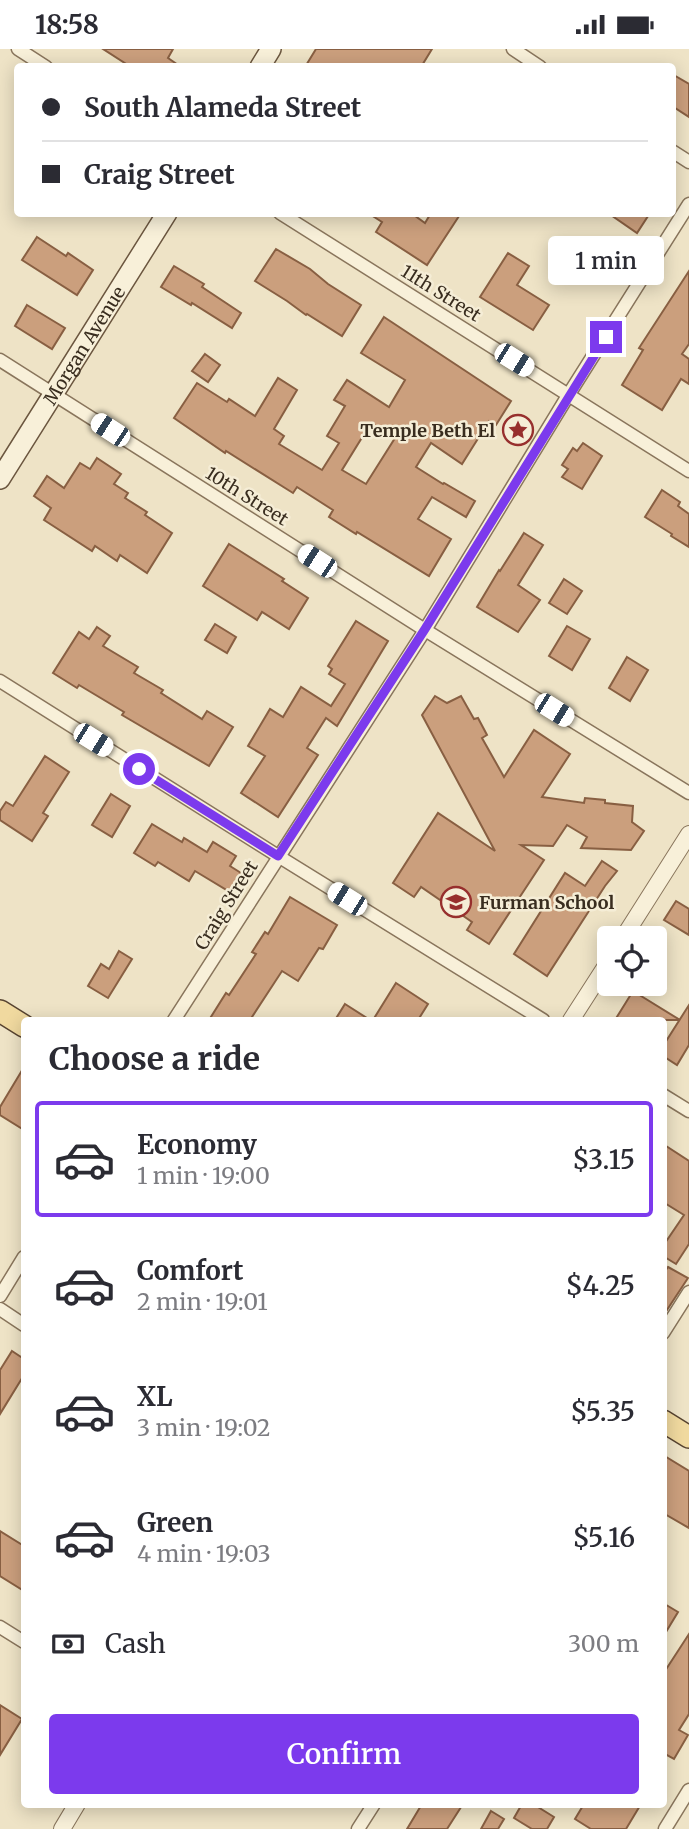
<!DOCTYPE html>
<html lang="en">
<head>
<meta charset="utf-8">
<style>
  body { margin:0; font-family:Merriweather,serif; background:#f7f7f7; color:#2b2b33; height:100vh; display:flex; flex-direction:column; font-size:26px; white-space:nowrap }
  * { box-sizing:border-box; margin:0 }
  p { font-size:23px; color:#7c7c81 }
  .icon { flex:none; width:38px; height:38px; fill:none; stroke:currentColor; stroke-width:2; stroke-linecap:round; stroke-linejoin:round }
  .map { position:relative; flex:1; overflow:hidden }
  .side { position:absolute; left:21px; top:968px; width:646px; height:791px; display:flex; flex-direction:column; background:#fff; border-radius:7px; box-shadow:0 4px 18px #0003 }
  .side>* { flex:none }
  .banner { position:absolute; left:14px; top:14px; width:662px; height:154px; border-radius:7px; box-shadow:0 4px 18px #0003; display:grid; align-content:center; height:154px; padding:0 28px; background:#fff }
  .buttons { position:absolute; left:597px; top:877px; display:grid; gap:14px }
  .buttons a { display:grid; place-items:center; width:70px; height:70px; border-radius:7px; background:#fff; box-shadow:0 4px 18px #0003; font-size:35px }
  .end { position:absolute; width:32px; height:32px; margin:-16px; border:9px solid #7c3aed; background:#fff; box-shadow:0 0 0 4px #fff }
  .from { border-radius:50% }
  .bubble { position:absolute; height:49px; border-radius:7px; background:#fff; box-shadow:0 4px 18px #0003; font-size:23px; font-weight:600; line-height:49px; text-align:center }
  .car { position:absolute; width:21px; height:42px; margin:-21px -10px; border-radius:9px; box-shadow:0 0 5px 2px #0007; background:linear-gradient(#fff 24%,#345 0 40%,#fff 0 76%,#345 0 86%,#fff 0) }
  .banner b { display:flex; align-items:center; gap:24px; height:66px; font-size:26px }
  .banner b+b { border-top:2px solid #e1e1e2 }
  .banner i { width:18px; height:18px; background:#2b2b33 }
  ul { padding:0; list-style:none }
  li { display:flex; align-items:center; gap:21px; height:116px; margin:0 14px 10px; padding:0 14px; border:4px solid transparent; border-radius:7px }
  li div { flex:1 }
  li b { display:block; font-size:26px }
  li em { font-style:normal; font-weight:600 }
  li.active { border-color:#7c3aed }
  li>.icon { width:63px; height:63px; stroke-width:1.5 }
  h2 { padding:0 28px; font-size:32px; line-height:84px }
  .pay { display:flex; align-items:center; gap:18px; height:77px; padding:0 28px; font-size:26px }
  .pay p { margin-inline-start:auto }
  .button { display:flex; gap:14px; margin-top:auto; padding:14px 28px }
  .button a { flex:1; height:80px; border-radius:7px; background:#7c3aed; color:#fff; font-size:28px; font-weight:600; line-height:80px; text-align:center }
  .status { display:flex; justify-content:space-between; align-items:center; height:49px; padding:0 35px; background:#fff; direction:ltr }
  .status svg { height:19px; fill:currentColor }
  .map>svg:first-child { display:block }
</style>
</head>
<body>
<div class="status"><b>18:58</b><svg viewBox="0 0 49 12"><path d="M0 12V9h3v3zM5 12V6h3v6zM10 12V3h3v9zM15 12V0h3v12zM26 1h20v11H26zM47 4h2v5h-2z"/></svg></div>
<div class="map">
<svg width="689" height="1780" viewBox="0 0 689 1780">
  <rect width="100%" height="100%" fill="#eee3c6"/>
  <!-- building -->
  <g fill="#cb9f7d" stroke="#885f42" stroke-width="2" fill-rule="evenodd">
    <path d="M103,0h70l-5,9 13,9h-50z"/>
    <path d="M316,0h116l-11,18h-116z"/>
    <path d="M672,25l17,10v33l-17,-11z"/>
    <path d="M368,164h43l14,10 6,-10h30l-34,52 -51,-33 6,-10z"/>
    <path d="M608,164h42l-13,20z"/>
    <path d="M37,188l29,19 2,-3 25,17 -16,25 -55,-35z"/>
    <path d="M276,200l34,20 18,15 33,21 -19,31 -35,-22 -1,1 -19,-14 -32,-20z"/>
    <path d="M508,204l21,13 -12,19 32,20 -16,25 -53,-33z"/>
    <path d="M174,217l30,18 -2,3 39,26 -9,15 -40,-25 -1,2 -30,-18z"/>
    <path d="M689,222v73l-7,10 7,5v25l-8,-5 -19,31 -40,-25 21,-35 -4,-2z"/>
    <path d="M27,256l38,23 -13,21 -37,-23z"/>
    <path d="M384,268l127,84 -15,24 -7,-4 -27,43 -31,-21 -15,24 27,17 1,-1 31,18 -9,16 -34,-20 -14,22 33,20 -22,37 -72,-44 -1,2 -27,-17 4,-7 -36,-23 -4,6 -67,-42 -1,2 -51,-35 23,-35 30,19 2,-3 26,17 23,-38 19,12 -23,39 10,7 -5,8 43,26 17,-27 -12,-7 18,-30 -11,-6 13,-20 42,27 16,-27 -44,-27zM371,374l24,15 -29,46 -24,-14z"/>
    <path d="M205,305l15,11 -12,17 -16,-11z"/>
    <path d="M583,394l19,13 -20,33 -20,-12 6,-8 -6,-4 11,-17 4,3z"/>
    <path d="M97,409l24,16 -7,10 14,9 -3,5 22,14 -2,3 27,18 -25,40 -27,-18 -3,6 -22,-15 -3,5 -48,-31 7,-12 -17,-12 13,-20 17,12 16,-25 10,6z"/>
    <path d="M662,441l18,12 -2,4 11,8v33l-18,-11 1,-2 -27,-17z"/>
    <path d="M524,484l19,12 -25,40 22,15 -22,32 -41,-25 22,-37 1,1z"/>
    <path d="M229,495l55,35 -2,2 26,17 -19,31 -27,-17 -5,8 -54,-34z"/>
    <path d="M564,530l18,12 -15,23 -18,-11z"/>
    <path d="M356,572l32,20 -51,85 -11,-8 -19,30 11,7 -40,62 -37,-24 24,-37 -17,-10 22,-37 13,8 18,-30 30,19 14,-22 -16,-10 3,-5 -4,-3z"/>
    <path d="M215,575l21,13 -9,16 -22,-13z"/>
    <path d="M567,577l23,13 -18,31 -23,-14z"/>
    <path d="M97,578l13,9 -7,10 35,21 -4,6 29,17 -2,3 41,26 5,-8 26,16 -24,39 -87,-51 2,-3 -45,-27 -2,3 -24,-15 26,-41 10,7z"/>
    <path d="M627,608l21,13 -18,31 -21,-13z"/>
    <path d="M435,647l12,7 14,-7 13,23 4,-1 9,17 -5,3 22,39 30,-47 36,24 -28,43 42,6 1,-5 20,2v3l28,3 -1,16 12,9 -13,19 -50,-2 6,-11 -20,-12 -14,21 -32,-1 23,15 -55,84 -22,-14 5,-8 -51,-35 -7,10 -21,-14 45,-70 57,38 -73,-136z"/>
    <path d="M45,707l24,16 -26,41 5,3 -16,25 -32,-21v-9l6,-9 7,4z"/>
    <path d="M111,745l19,12 -18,31 -20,-12z"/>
    <path d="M152,775l30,18 2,-4 23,14 6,-10 23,14 -6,10 11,7 -11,19 -35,-21 -6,10 -31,-19 -3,4 -21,-13z"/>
    <path d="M602,812l15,10 -12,15 -58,90 -33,-22 51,-81 20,13z"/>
    <path d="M290,848l47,28 -14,24 -4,-1 -21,33 -16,-10 -32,49h-41l17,-27 3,2 27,-41 -4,-2 13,-20 3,2z"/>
    <path d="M676,852l13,8v26l-25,-15z"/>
    <path d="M119,902l13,8 -24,39 -20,-12 13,-22 8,5z"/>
    <path d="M396,934l32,21 -10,16h-45z"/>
    <path d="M633,942l47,29h-65z"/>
    <path d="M345,955l25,16h-35z"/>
    <path d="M689,956v40l-12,20 -14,-9v-10z"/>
    <path d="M24,1018v63l-24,-15v-8z"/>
    <path d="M663,1095l26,17v83l-13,20 -13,-8v-10l21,-31 -21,-13z"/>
    <path d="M668,1218l20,11 -25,38v-42z"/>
    <path d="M12,1302l12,8v16l-24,39v-44z"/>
    <path d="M663,1406l26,16v57l-26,-15z"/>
    <path d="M0,1482l24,15v45l-24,-15z"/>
    <path d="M663,1554l15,9 -15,25z"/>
    <path d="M689,1585v80l-10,16 9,5 -14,24 -11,-6v-79z"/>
    <path d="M0,1656l22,14 -22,36z"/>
    <path d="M422,1755h41l-16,25h-40z"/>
    <path d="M522,1755h11l21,13 -7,12h-15l-18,-11z"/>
    <path d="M584,1755h57l-15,25h-35l-16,-10z"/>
    <path d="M491,1762l13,8 -6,10h-17z"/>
  </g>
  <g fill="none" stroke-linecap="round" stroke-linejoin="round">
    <!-- minor casing -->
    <g stroke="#89755c" stroke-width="15">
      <g id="minor">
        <path d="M18,0l28,18"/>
        <path d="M513,0l27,18"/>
        <path d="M672,102l17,11"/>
        <path d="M280,164l409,258"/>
        <path d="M0,311l425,270 264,163"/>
        <path d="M0,632l278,175 265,164"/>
        <path d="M174,971l251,-390 144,-236 120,-190"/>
        <path d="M663,1046l26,16"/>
        <path d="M0,1247l24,-39"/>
        <path d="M0,1260l24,16"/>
        <path d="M663,1284l26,-41"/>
        <path d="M0,1578l24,15"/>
        <path d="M358,1780l16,-25"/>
        <path d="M665,1780l24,-39"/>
      </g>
    </g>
    <!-- tertiary casing -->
    <g stroke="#89755c" stroke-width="18">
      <g id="tertiary">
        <path d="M623,889l66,-104"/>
        <path d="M571,971l38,-59"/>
        <path d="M62,1780l15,-25"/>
      </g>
    </g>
    <!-- secondary casing -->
    <g stroke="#6b563f" stroke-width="22">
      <g id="secondary">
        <path d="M260,18l11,-18"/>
        <path id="s1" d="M0,430l167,-266"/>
      </g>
    </g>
    <!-- primary casing -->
    <g stroke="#574330" stroke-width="24">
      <g id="primary">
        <path d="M0,962l24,15"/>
        <path d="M663,1372l26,16"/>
      </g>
    </g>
    <!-- minor -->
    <use href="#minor" stroke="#f8f0d9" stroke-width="12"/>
    <!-- tertiary -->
    <use href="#tertiary" stroke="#f8f0d9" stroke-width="16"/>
    <!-- secondary -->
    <use href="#secondary" stroke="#f8f0d9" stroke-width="19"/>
    <!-- primary -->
    <use href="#primary" stroke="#f0d99f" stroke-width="21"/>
  </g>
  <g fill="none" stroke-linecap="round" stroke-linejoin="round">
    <!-- route -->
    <path stroke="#7c3aed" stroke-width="9" d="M139,720l139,87 147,-227 181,-292"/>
  </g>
  <!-- icons -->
  <defs>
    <g id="sight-ring" transform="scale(1.575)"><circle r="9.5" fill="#f5edd6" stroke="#972f2d" stroke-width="1.5"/><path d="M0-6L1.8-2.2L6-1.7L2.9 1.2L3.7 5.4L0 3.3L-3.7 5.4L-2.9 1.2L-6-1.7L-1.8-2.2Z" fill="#972f2d"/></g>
    <g id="school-ring" transform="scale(1.575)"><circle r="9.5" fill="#f5edd6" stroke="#972f2d" stroke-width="1.5"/><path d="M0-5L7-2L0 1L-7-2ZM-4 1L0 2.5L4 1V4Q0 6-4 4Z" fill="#972f2d"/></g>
  </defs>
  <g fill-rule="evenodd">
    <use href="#sight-ring" x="518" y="381"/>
    <use href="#school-ring" x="456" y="853"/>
  </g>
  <g text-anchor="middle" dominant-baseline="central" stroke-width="5" stroke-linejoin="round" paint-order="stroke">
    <!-- street labels -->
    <g font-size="18" fill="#392d1f" stroke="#f5edd6">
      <text transform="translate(441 244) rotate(32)">11th Street</text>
      <text stroke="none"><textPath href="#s1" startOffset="158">Morgan Avenue</textPath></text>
      <text transform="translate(247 447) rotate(32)">10th Street</text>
      <text transform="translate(226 856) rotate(-58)">Craig Street</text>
    </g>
    <!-- poi labels -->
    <g font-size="18" font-weight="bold" fill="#392d1f" stroke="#f5edd6" text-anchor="end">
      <text x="495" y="381">Temple Beth El</text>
      <text x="479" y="853" text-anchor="start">Furman School</text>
    </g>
  </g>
</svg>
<div class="buttons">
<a><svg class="icon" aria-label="locate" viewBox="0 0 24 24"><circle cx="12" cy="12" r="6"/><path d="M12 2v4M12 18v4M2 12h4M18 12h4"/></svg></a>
</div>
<i class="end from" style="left:139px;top:720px"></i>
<i class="end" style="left:606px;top:288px"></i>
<div class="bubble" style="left:548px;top:187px;width:116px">1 min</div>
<i class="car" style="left:514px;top:311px;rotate:122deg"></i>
<i class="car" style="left:110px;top:381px;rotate:303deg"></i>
<i class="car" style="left:317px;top:512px;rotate:303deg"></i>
<i class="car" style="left:554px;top:661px;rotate:122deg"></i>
<i class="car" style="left:93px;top:691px;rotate:122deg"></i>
<i class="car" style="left:347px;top:850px;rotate:302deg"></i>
<div class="banner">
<b><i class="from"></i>South Alameda Street</b>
<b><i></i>Craig Street</b>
</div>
<section class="side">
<h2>Choose a ride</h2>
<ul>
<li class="active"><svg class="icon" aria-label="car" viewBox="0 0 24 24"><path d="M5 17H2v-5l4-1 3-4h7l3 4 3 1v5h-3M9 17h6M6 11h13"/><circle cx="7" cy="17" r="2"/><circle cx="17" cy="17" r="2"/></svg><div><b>Economy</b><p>1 min · 19:00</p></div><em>$3.15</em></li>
<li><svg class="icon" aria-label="car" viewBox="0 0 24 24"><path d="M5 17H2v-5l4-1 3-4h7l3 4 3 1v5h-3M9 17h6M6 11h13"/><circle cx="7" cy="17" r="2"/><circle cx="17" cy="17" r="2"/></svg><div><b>Comfort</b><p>2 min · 19:01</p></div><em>$4.25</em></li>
<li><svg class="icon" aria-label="car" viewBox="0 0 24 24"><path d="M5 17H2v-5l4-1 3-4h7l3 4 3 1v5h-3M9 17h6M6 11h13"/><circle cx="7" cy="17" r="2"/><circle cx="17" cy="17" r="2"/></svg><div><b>XL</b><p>3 min · 19:02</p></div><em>$5.35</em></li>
<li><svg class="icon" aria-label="car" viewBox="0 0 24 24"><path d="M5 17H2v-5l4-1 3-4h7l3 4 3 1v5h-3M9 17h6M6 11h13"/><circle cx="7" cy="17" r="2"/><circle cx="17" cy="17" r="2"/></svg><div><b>Green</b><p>4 min · 19:03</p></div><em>$5.16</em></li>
</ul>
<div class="pay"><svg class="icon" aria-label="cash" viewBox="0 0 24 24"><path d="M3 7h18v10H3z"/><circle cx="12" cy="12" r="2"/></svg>Cash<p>300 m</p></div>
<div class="button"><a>Confirm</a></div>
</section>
</div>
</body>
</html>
